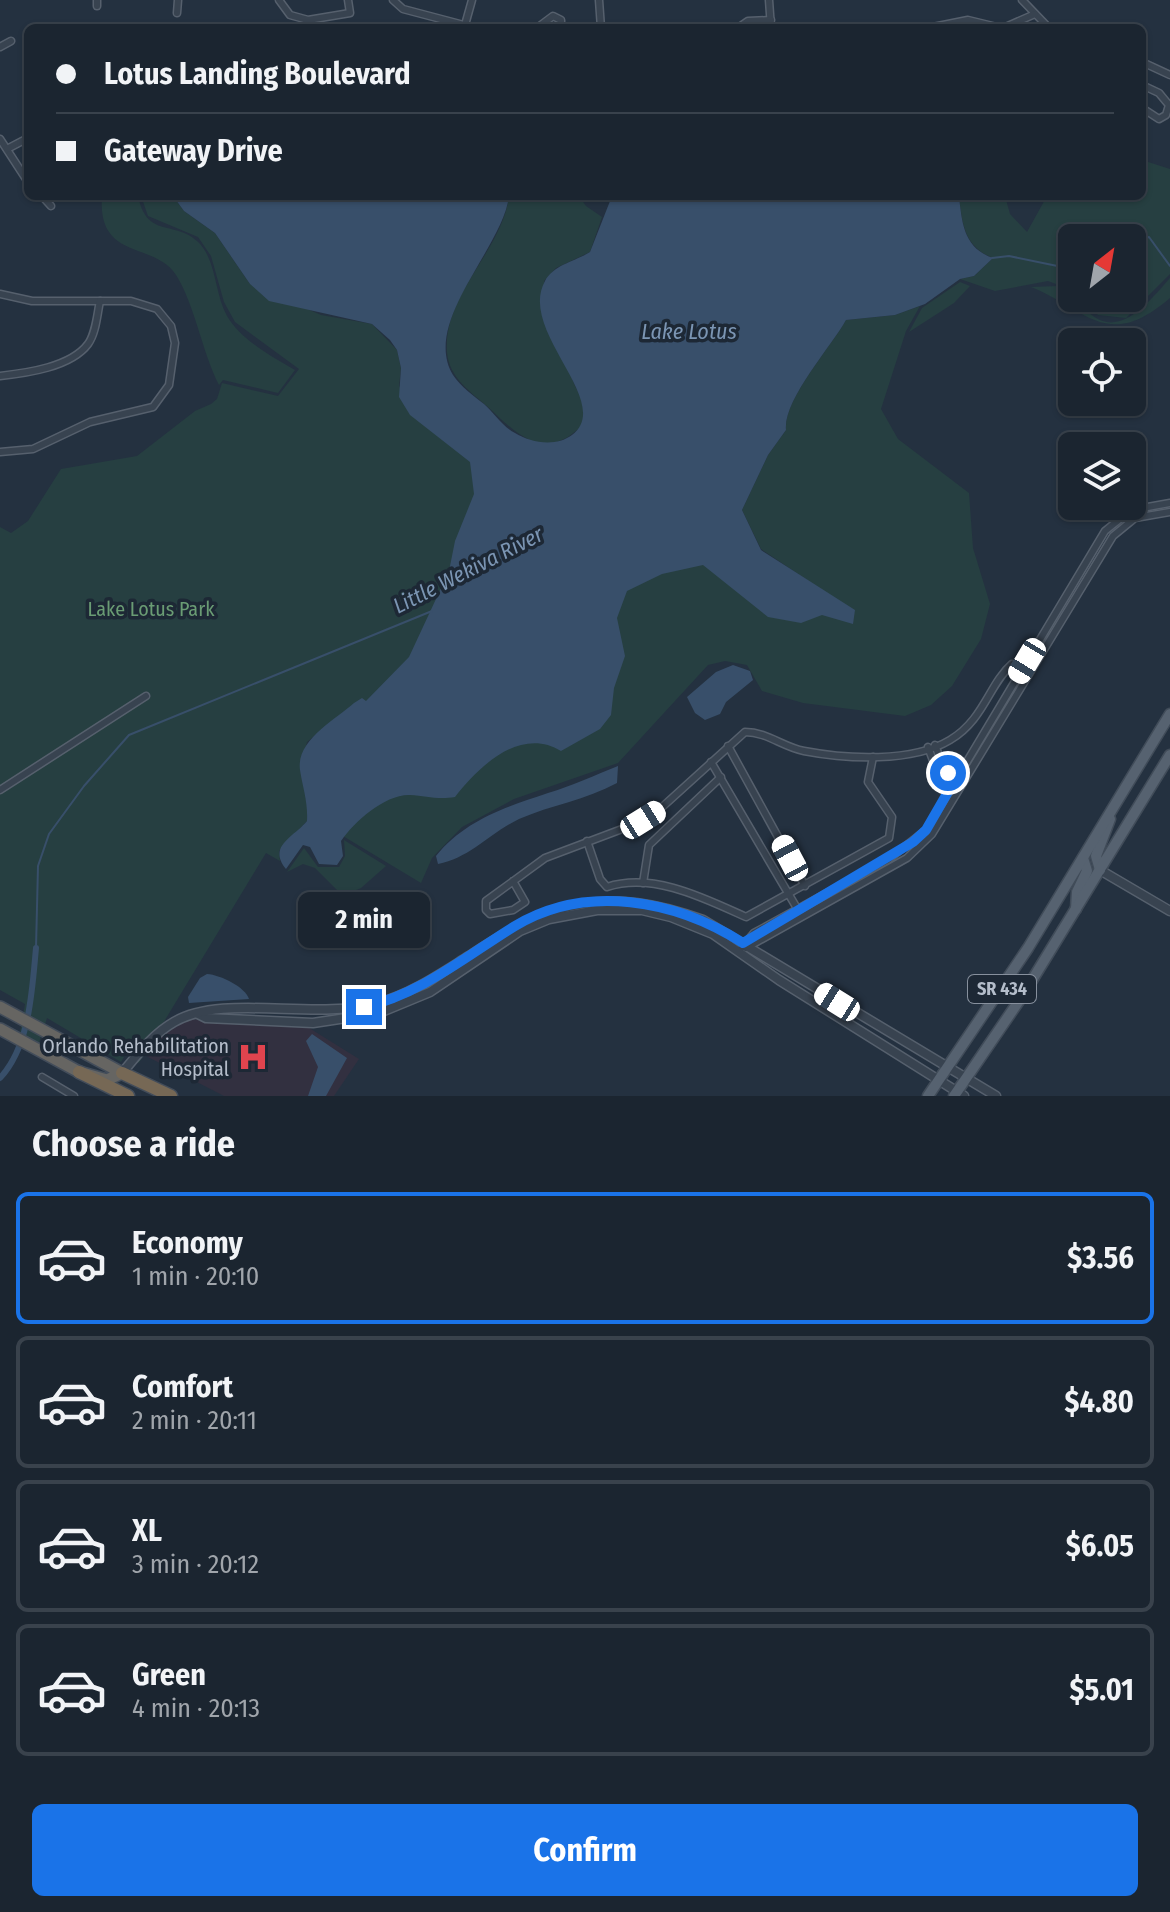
<!DOCTYPE html>
<html lang="en">
<head>
<meta charset="utf-8">
<style>
  body { margin:0; font-family:"Fira Sans Condensed",sans-serif; background:#242d38; color:#f1f3f6; height:100vh; display:flex; flex-direction:column; font-size:30px; white-space:nowrap }
  * { box-sizing:border-box; margin:0 }
  p { font-size:26px; color:#a0a5ab }
  .icon { flex:none; width:44px; height:44px; fill:none; stroke:currentColor; stroke-width:2; stroke-linecap:round; stroke-linejoin:round }
  .map { position:relative; height:1096px; overflow:hidden }
  .details { display:flex; flex-direction:column; background:#1b2530; flex:1 }
  .details>* { flex:none }
  .banner { position:absolute; left:24px; top:24px; width:1122px; height:176px; border-radius:12px; box-shadow:0 2px 6px #0004,0 0 0 2px #39424c; display:grid; align-content:center; height:176px; padding:0 32px; background:#1b2530 }
  .needle { width:52px; rotate:31deg }
  .controls { position:absolute; left:1058px; top:224px; display:grid; gap:16px }
  .controls a { display:grid; place-items:center; width:88px; height:88px; border-radius:12px; background:#1b2530; box-shadow:0 2px 6px #0004,0 0 0 2px #39424c; font-size:40px }
  .end { position:absolute; width:36px; height:36px; margin:-18px; border:10px solid #1a73e8; background:#fff; box-shadow:0 0 0 4px #fff }
  .from { border-radius:50% }
  .bubble { position:absolute; height:56px; border-radius:12px; background:#1b2530; box-shadow:0 2px 6px #0004,0 0 0 2px #39424c; font-size:26px; font-weight:700; line-height:56px; text-align:center }
  .car { position:absolute; width:24px; height:48px; margin:-24px -12px; border-radius:10px; box-shadow:0 0 6px 2px #0007; background:linear-gradient(#fff 24%,#345 0 40%,#fff 0 76%,#345 0 86%,#fff 0) }
  .banner b { display:flex; align-items:center; gap:28px; height:76px; font-size:30px }
  .banner b+b { border-top:2px solid #39424c }
  .banner i { width:20px; height:20px; background:#f1f3f6 }
  ul { padding:0; list-style:none }
  li { display:flex; align-items:center; gap:24px; height:132px; margin:0 16px 12px; padding:0 16px; border:4px solid #39424c; border-radius:12px }
  li div { flex:1 }
  li b { display:block; font-size:30px }
  li em { font-style:normal; font-weight:700 }
  li.current { border-color:#1a73e8 }
  li>.icon { width:72px; height:72px; stroke-width:1.5 }
  h2 { padding:0 32px; font-size:36px; line-height:96px }
  .action { display:flex; gap:16px; margin-top:auto; padding:16px 32px }
  .action a { flex:1; height:92px; border-radius:12px; background:#1a73e8; color:#fff; font-size:32px; font-weight:700; line-height:92px; text-align:center }
  .map>svg:first-child { display:block }
</style>
</head>
<body>
<div class="map">
<svg width="1170" height="1096" viewBox="0 0 1170 1096">
  <rect width="100%" height="100%" fill="#243140"/>
  <!-- medical -->
  <path fill="#323040" d="M189,1019l117,7 53,33 -25,37h-110l-78,-40 11,-18z"/>
  <!-- green -->
  <g fill="#263f41" fill-rule="evenodd">
    <path d="M1142,160l28,9v105l-44,44 -28,-3 -17,-17h51v-60h-60v52l-24,-9 -53,10 -35,-12 14,-3 19,-18c-28,-11 -31,-33 -34,-62h46l5,18 17,18 20,-36h95z"/>
    <path d="M102,196h36c9,43 36,24 59,45 20,18 17,52 30,75 13,23 45,41 68,54l-17,23 -55,-13 -4,5c-17,-33 -24,-80 -43,-110 -22,-34 -79,-14 -74,-79z"/>
    <path d="M141,196h32l11,15 31,22 35,51 71,31 51,9 25,26 4,18 -2,18 42,51 25,19 214,48 145,88 -64,-43 -19,-39 26,-55 18,-25c-3,-30 45,-83 60,-110l49,-5 25,-9 -14,25 -25,78 17,30 71,54 4,55 17,56 -9,35 -29,47 -21,19 -26,11 -102,-13 -41,-12 -15,-26 -22,-4 -17,4 -90,98 -104,36 -52,28 -30,31 -11,25 -113,-68 -1,6 -28,30 1,10 -14,-8 -127,210 -13,-9 -5,8 -74,-44 -12,37 -17,-11 7,-40 -25,-14v-463l11,6 17,-12 33,-52 76,-13 58,-45 16,-7 6,-5 5,-16 56,13 21,-27 -64,-47 -11,-20 -13,-46 -13,-19 -50,-21zM346,710l-46,59 7,-27z"/>
    <path d="M509,196h70l7,10 16,11 -12,35 -34,16 -12,13c10,33 19,67 29,100 3,9 11,18 12,28 2,7 -2,17 -8,21 -35,31 -62,2 -88,-22 -18,-16 -40,-30 -42,-56 -4,-59 55,-100 62,-156z"/>
    <path d="M1170,278v20c-63,54 -82,12 -139,-11l27,-1 14,7v5h5c33,51 66,11 93,-20z"/>
    <path d="M960,282l10,4 -16,17 -45,29 13,-24z"/>
    <path d="M344,840l42,26 -25,22 -18,8 -28,-28 -12,-4 -16,8 17,-24 14,19h21l6,-11z"/>
  </g>
  <!-- water -->
  <g fill="#384f6a">
    <path d="M173,196h336c-6,52 -88,126 -56,179 7,11 21,21 31,29 10,9 19,23 31,29 16,10 41,14 57,2 43,-33 -55,-104 -27,-154 8,-16 31,-20 45,-29l22,-56h347c3,28 5,52 34,62l-19,18 -14,3 -35,25 -30,11 -49,5c-15,27 -63,80 -60,110l-18,25 -26,55 19,40 94,60 -2,14 -31,-9 -21,8 -33,-6 -65,-52 -41,9 -35,17 -10,27 8,38 -11,32 -3,27 -11,14 -39,22c-40,-25 -82,15 -106,46 -17,3 -29,-1 -45,-2 -25,-1 -56,27 -69,46l2,15 -6,9 -18,-1 -9,-17 -7,-2 -17,24c-19,-23 8,-32 21,-48 1,-19 -4,-32 -7,-51 -4,-30 35,-50 54,-67l8,-5 4,3 43,-44 40,-86 6,-30 19,-47 -4,-32 -60,-47 -11,-18 2,-29 -4,-18 -7,-10 -18,-16 -103,-23 -19,-17 -35,-51 -31,-22z"/>
    <path d="M733,665l17,6 3,9 -27,22 -6,12 -15,6 -10,-7 -8,-16 29,-25z"/>
    <path d="M618,766l-1,17c-31,17 -66,22 -98,36 -29,14 -49,39 -81,45l-2,-8c29,-36 70,-49 112,-63 24,-7 47,-18 70,-27z"/>
    <path d="M207,974c14,1 38,13 42,25l-60,4 -1,-6 12,-19z"/>
    <path d="M312,1034l35,24 -21,38h-18l10,-29 -12,-26z"/>
  </g>
  <g fill="none" stroke-linecap="round" stroke-linejoin="round">
    <!-- stream -->
    <g stroke="#384f6a" stroke-width="2">
      <path d="M1132,243l17,-6 21,29"/>
      <path d="M992,258l17,-2 63,13"/>
      <path d="M36,948l2,-82 11,-32 35,-48 45,-51 303,-124"/>
    </g>
    <!-- canal -->
    <path stroke="#384f6a" stroke-width="6" d="M0,1078c30,-32 32,-88 36,-130"/>
    <!-- minor casing -->
    <g stroke="#56606d" stroke-width="9">
      <g id="minor">
        <path d="M279,0l11,15 18,5 42,-7 -2,-13"/>
        <path d="M393,0l10,9 72,19"/>
        <path d="M599,0l2,28"/>
        <path d="M769,0l2,28"/>
        <path d="M1022,0l27,28"/>
        <path d="M97,6v-6"/>
        <path d="M177,13l1,-13"/>
        <path d="M465,25l7,-25"/>
        <path d="M537,28l16,-12 8,4v8"/>
        <path d="M738,28l10,-7 23,-1"/>
        <path d="M928,28l40,-8 33,8"/>
        <path d="M1003,28l32,-14"/>
        <path d="M0,47l11,-6"/>
        <path d="M1142,62l28,13"/>
        <path d="M1142,85l17,8 10,12 -3,10 -7,4 -17,-11"/>
        <path d="M0,139l28,43"/>
        <path d="M7,149l21,-11"/>
        <path d="M42,196l9,10"/>
        <path d="M0,294l32,7h99l26,8 14,17 4,17 -6,42 -16,22 -63,15 -57,27 -33,3"/>
        <path d="M0,376c27,-3 71,-9 88,-32 8,-11 9,-29 12,-43"/>
        <path d="M935,745l9,24 14,10"/>
        <path d="M728,746l77,140"/>
        <path d="M928,747l10,27 16,12"/>
        <path d="M711,762l87,148"/>
        <path d="M0,790l146,-94"/>
        <path d="M587,841l13,38 7,8c46,-15 97,11 139,30l143,-79 3,-21 -24,-35 5,-25"/>
        <path d="M513,881l12,21 -12,8 -23,4 -4,-4v-9l59,-43 85,-32 30,-17 85,-77c22,0 38,15 59,19 42,8 108,12 146,-11 34,-20 39,-56 62,-76"/>
        <path d="M643,883l6,-38 72,-68"/>
        <path d="M746,948l161,-90 25,-24 181,-298 22,-18 35,-6"/>
        <path d="M739,951l15,-18 135,-74 37,-29 179,-299 26,-21 39,-7"/>
        <path d="M42,1077l32,19"/>
      </g>
    </g>
    <!-- tertiary casing -->
    <g stroke="#56606d" stroke-width="11">
      <g id="tertiary">
        <path d="M1100,870l70,41"/>
        <path d="M198,1014l8,4 107,5 66,-10 51,-21 90,-61 29,-12 48,-9h45l29,7 42,17 66,46 185,116"/>
        <path d="M122,1073c16,-19 31,-39 52,-51 50,-29 140,-1 204,-19 33,-9 62,-29 91,-47 83,-55 138,-71 234,-36l293,176"/>
      </g>
    </g>
    <!-- primary casing -->
    <g stroke="#414c59" stroke-width="13">
      <g id="primary">
        <path d="M1100,870l-4,-14 14,-37"/>
        <path d="M1076,909l1,-17 10,-21 -4,-13"/>
        <path d="M928,1096l100,-148 142,-234"/>
        <path d="M954,1096l69,-101 147,-240"/>
      </g>
    </g>
    <!-- trunk casing -->
    <g stroke="#434d5a" stroke-width="14">
      <path id="trunk" d="M0,1007l122,66 -15,7 -28,-8 -79,-43"/>
    </g>
    <!-- motorway casing -->
    <g stroke="#434d5a" stroke-width="15">
      <g id="motorway">
        <path d="M79,1072l49,24"/>
        <path d="M122,1073l49,23"/>
      </g>
    </g>
    <!-- minor -->
    <use href="#minor" stroke="#384350" stroke-width="6"/>
    <!-- tertiary -->
    <use href="#tertiary" stroke="#384350" stroke-width="8"/>
    <!-- primary -->
    <use href="#primary" stroke="#566270" stroke-width="10"/>
    <!-- trunk -->
    <use href="#trunk" stroke="#666562" stroke-width="11"/>
    <!-- motorway -->
    <use href="#motorway" stroke="#766855" stroke-width="12"/>
  </g>
  <g fill="none" stroke-linecap="round" stroke-linejoin="round">
    <!-- route -->
    <path stroke="#1a73e8" stroke-width="10" d="M364,1007c57,-13 102,-51 151,-81 71,-43 161,-26 228,17l170,-101 13,-12 26,-45 -14,-11 6,-5 4,4"/>
  </g>
  <!-- icons -->
  <defs>
    <g id="hospital-bare" transform="scale(2.4)"><path d="M-5-5h3v3.5h4V-5h3V5h-3V1.5h-4V5h-3Z" fill="#e0444e" stroke="#1d2835" stroke-width="2.5" paint-order="stroke"/></g>
  </defs>
  <g fill-rule="evenodd">
    <use href="#hospital-bare" x="253" y="1057"/>
  </g>
  <g text-anchor="middle" dominant-baseline="central" stroke-width="7" stroke-linejoin="round" paint-order="stroke">
    <!-- shield labels -->
    <rect fill="#1d2835" stroke="#87909d" stroke-width="2" x="968" y="975" width="68" height="28" rx="6"/>
    <g font-size="18" font-weight="bold" fill="#b4bdca">
      <text x="1002" y="989">SR 434</text>
    </g>
    <!-- park labels -->
    <g font-size="20" fill="#6a9c74" stroke="#1d2835">
      <text x="151" y="609">Lake Lotus Park</text>
    </g>
    <!-- poi labels -->
    <g font-size="20" fill="#b4bdca" stroke="#1d2835" text-anchor="end">
      <text x="229" y="1046">Orlando Rehabilitation<tspan x="229" dy="23">Hospital</tspan></text>
    </g>
    <!-- water labels -->
    <g font-size="22" font-style="italic" fill="#7b95b3" stroke="#1d2835">
      <text x="689" y="331">Lake Lotus</text>
      <text transform="translate(468 570) rotate(-27)">Little Wekiva River</text>
    </g>
  </g>
</svg>
<div class="controls">
<a><svg class="needle" viewBox="-14 -14 28 28"><path d="M0-13l5 13h-10z" fill="#e53935"/><path d="M0 13l5-13h-10z" fill="#a0a5ab"/></svg></a>
<a><svg class="icon" aria-label="locate" viewBox="0 0 24 24"><circle cx="12" cy="12" r="6"/><path d="M12 2v4M12 18v4M2 12h4M18 12h4"/></svg></a>
<a><svg class="icon" aria-label="layers" viewBox="0 0 24 24"><path d="M12 4l9 5-9 5-9-5zM3 14l9 5 9-5"/></svg></a>
</div>
<i class="end from" style="left:948px;top:773px"></i>
<i class="end" style="left:364px;top:1007px"></i>
<div class="bubble" style="left:298px;top:892px;width:132px">2 min</div>
<i class="car" style="left:1027px;top:661px;rotate:211deg"></i>
<i class="car" style="left:643px;top:820px;rotate:58deg"></i>
<i class="car" style="left:790px;top:858px;rotate:332deg"></i>
<i class="car" style="left:837px;top:1002px;rotate:302deg"></i>
<div class="banner">
<b><i class="from"></i>Lotus Landing Boulevard</b>
<b><i></i>Gateway Drive</b>
</div>
</div>
<section class="details">
<h2>Choose a ride</h2>
<ul>
<li class="current"><svg class="icon" aria-label="car" viewBox="0 0 24 24"><path d="M5 17H2v-5l4-1 3-4h7l3 4 3 1v5h-3M9 17h6M6 11h13"/><circle cx="7" cy="17" r="2"/><circle cx="17" cy="17" r="2"/></svg><div><b>Economy</b><p>1 min · 20:10</p></div><em>$3.56</em></li>
<li><svg class="icon" aria-label="car" viewBox="0 0 24 24"><path d="M5 17H2v-5l4-1 3-4h7l3 4 3 1v5h-3M9 17h6M6 11h13"/><circle cx="7" cy="17" r="2"/><circle cx="17" cy="17" r="2"/></svg><div><b>Comfort</b><p>2 min · 20:11</p></div><em>$4.80</em></li>
<li><svg class="icon" aria-label="car" viewBox="0 0 24 24"><path d="M5 17H2v-5l4-1 3-4h7l3 4 3 1v5h-3M9 17h6M6 11h13"/><circle cx="7" cy="17" r="2"/><circle cx="17" cy="17" r="2"/></svg><div><b>XL</b><p>3 min · 20:12</p></div><em>$6.05</em></li>
<li><svg class="icon" aria-label="car" viewBox="0 0 24 24"><path d="M5 17H2v-5l4-1 3-4h7l3 4 3 1v5h-3M9 17h6M6 11h13"/><circle cx="7" cy="17" r="2"/><circle cx="17" cy="17" r="2"/></svg><div><b>Green</b><p>4 min · 20:13</p></div><em>$5.01</em></li>
</ul>
<div class="action"><a>Confirm</a></div>
</section>
</body>
</html>
